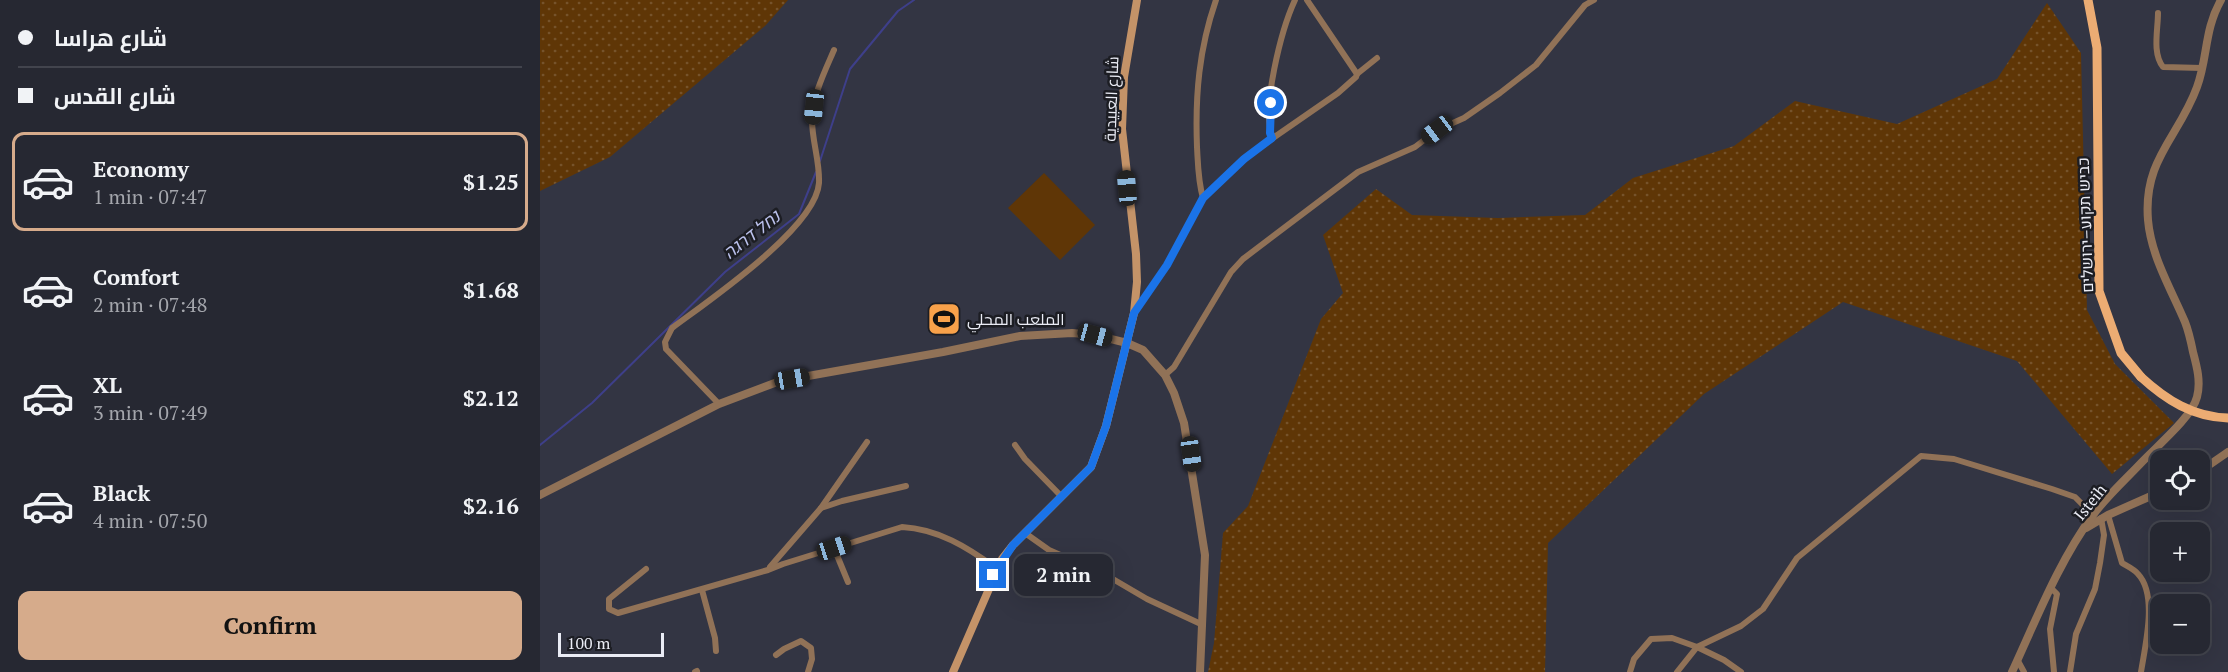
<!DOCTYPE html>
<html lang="en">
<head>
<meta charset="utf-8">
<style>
  body { margin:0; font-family:"PT Serif",Cairo,Heebo,serif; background:#32343e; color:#f1f3f6; height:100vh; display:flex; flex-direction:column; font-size:22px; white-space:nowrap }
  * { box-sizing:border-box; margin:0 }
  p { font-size:20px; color:#a4a6ac }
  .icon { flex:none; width:33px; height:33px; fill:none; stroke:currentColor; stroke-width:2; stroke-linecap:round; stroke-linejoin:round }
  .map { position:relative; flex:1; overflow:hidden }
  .panel { display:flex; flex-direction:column; background:#262832; width:540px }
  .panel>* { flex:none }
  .hud { display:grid; align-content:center; height:132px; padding:0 18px; background:#262832 }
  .fabs { position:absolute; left:1610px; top:450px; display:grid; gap:12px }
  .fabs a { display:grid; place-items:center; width:60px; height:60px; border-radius:12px; background:#262832; box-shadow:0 6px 24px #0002,0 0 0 2px #42444d; font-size:30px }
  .scale { position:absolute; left:18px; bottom:15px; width:106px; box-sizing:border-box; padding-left:6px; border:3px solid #eaecf5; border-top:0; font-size:16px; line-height:21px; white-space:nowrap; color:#eaecf5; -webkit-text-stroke:4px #1c1d23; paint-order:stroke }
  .end { position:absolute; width:27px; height:27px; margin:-14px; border:8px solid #1a73e8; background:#fff; box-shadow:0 0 0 3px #fff }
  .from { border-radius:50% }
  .bubble { position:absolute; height:42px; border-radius:12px; background:#262832; box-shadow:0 6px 24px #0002,0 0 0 2px #42444d; font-size:20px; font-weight:700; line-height:42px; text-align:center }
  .car { position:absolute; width:18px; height:36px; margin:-18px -9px; border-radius:8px; box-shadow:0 0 4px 2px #0007; background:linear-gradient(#222 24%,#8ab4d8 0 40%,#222 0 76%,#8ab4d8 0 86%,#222 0) }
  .hud b { display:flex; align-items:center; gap:21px; height:57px; font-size:22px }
  .hud b+b { border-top:2px solid #42444d }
  .hud i { width:15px; height:15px; background:#f1f3f6 }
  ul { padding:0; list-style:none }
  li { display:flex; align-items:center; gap:18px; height:99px; margin:0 12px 9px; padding:0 6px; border:3px solid transparent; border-radius:12px }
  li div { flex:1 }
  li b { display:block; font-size:22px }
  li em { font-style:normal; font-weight:700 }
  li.on { border-color:#d6ab8b }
  li>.icon { width:54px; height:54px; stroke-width:1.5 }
  .button { display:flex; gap:12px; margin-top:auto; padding:12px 18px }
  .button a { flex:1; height:69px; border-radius:12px; background:#d6ab8b; color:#111; font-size:24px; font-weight:700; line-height:69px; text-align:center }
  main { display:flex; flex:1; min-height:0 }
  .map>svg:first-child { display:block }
</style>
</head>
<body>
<main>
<section class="panel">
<div class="hud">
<b><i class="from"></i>شارع هراسا</b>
<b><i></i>شارع القدس</b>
</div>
<ul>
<li class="on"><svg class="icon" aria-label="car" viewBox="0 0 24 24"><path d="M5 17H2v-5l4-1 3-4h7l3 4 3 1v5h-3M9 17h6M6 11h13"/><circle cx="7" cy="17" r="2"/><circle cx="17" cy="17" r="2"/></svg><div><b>Economy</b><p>1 min · 07:47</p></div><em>$1.25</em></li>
<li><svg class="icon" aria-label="car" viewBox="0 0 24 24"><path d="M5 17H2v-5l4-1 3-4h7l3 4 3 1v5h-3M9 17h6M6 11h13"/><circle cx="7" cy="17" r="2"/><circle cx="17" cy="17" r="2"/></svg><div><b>Comfort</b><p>2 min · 07:48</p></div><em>$1.68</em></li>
<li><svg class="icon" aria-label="car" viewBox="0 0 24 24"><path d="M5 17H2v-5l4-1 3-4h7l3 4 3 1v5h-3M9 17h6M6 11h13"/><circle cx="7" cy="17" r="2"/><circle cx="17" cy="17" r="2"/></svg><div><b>XL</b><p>3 min · 07:49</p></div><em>$2.12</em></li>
<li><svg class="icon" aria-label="car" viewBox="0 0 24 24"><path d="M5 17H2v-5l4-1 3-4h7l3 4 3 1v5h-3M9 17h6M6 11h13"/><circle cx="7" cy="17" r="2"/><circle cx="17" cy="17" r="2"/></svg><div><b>Black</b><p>4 min · 07:50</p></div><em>$2.16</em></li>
</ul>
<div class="button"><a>Confirm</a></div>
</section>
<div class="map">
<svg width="1688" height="672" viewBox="0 0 1688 672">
  <defs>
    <pattern id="grass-dots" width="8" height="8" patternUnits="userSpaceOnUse" patternTransform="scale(1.5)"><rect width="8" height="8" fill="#5f3606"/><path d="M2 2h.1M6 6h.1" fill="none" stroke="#76532b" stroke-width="1.8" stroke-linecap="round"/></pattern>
  </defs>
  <rect width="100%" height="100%" fill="#333543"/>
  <!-- grass -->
  <g fill="url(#grass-dots)">
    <path d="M0,0h248l-22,25 -156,132 -70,34z"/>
    <path d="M1507,3l34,50 6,257 28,54 59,59 -62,51 -95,-113 -174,-59 -139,92 -156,149 -3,129h-337l6,-29 9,-110 25,-27 73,-187 22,-26 -20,-58 53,-46 36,26 86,3 87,-3 48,-37 101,-32 61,-45 102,23 100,-45z"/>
  </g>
  <!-- pitch -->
  <path fill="#5f3606" d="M504,173l51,52 -35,35 -52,-52z"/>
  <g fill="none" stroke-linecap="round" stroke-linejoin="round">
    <!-- stream -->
    <g stroke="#3e3f8a" stroke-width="2">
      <path d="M280,161l30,-92 48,-58 16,-11"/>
      <path d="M0,445l52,-42 133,-131 74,-58 17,-42"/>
    </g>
    <!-- minor -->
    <g stroke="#917257" stroke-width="6">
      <path d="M1618,13c0,17 -6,40 5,54l39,1"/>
      <path d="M817,74l20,-16"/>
      <path d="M733,138l65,-45 18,-16 1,-3 -50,-74"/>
      <path d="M663,198c-5,-17 -5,-34 -6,-51 -2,-52 2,-98 19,-147"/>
      <path d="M596,310l31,-45 36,-67 41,-39 29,-21c-13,-28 9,-110 22,-138"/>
      <path d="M625,375l9,-8 57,-95 12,-13 115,-87 57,-25 22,-17 27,-12 36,-25 36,-28 49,-60 9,-5"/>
      <path d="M179,404l-53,-55 -1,-7 7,-14c36,-27 144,-100 147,-145 1,-21 -7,-42 -7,-63 0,-23 13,-49 22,-70"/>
      <path d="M475,445l10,14 36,37"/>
      <path d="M281,508l46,-66"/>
      <path d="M1568,515l14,48c5,3 12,6 16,11 20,21 7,72 3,98"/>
      <path d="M485,533l24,17 57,25 41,24 56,26"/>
      <path d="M294,548l14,34"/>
      <path d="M230,567l51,-59 21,-7 64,-15"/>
      <path d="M106,569l-37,30v10l9,4 150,-43 15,-6 119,-37c36,2 65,20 94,41"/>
      <path d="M1511,588l6,6 -7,35 4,43"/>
      <path d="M162,590l13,48 1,13"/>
      <path d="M236,655l8,-6 17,-8 10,7 1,11 -4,13"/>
      <path d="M1478,661l6,11"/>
      <path d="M155,672l2,-1"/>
      <path d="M1090,672l4,-13 17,-20 21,-1 25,9 27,13 17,12"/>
      <path d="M1137,672l20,-25 44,-21 22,-17 34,-51 124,-102 33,3 98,30 23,8 18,18"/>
      <path d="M1530,672l6,-38 19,-45 5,-26 4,-28 -3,-17"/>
    </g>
    <!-- tertiary -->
    <g stroke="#917257" stroke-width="8">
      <path d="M1659,472l29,-20"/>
      <path d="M0,495l179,-91 61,-23 163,-29 77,-16 52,-3 23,2 32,8 16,7 22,25 9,18 10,30 21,132 -5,117"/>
      <path d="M1546,528l22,-13 52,-23"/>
      <path d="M1472,672c24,-52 47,-111 81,-157 14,-19 33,-36 49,-53 15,-16 50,-45 55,-65 4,-15 0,-30 -4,-45 -2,-10 -4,-20 -8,-30 -14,-33 -34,-66 -37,-102 -5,-61 31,-83 49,-133 11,-30 7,-57 24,-87"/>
    </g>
    <!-- secondary -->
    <path stroke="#c49368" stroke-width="8" d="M413,672l49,-113 11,-14 78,-78 15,-41 28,-113 3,-31 -1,-28 -14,-125 2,-52 13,-77"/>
    <!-- primary -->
    <path stroke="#ecac73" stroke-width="9" d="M1548,0l9,48 2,243 22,62 20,24"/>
    <!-- primary-bridge -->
    <path stroke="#ecac73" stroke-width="9" d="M1601,377c25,23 52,40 87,41"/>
  </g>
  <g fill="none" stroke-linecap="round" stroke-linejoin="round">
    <!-- route -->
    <path stroke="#1a73e8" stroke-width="8" d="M453,575l20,-30 78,-78 15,-41 28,-113 33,-48 36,-67 41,-39 28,-21 -2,-5 1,-30"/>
  </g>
  <!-- icons -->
  <defs>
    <g id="stadium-square" transform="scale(1.725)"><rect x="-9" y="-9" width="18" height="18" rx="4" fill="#f8a14a" stroke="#1c1d23"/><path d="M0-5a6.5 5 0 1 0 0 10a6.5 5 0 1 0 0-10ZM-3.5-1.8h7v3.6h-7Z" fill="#111"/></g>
  </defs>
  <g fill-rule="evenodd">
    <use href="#stadium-square" x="404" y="319"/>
  </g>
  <g text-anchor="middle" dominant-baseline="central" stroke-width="5" stroke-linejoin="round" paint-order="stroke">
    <!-- street labels -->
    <g font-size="16" fill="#eaecf5" stroke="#1c1d23">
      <text transform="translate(571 99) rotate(-88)">شارع العبيدية</text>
      <text transform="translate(1545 225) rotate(-92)">כביש תקוע–ירושלים</text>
      <text transform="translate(1550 502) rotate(-51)">Isteih</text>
    </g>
    <!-- poi labels -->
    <g font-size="16" fill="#eaecf5" stroke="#1c1d23" text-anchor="start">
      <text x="427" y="319">الملعب المحلي</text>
    </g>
    <!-- water labels -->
    <g font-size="18" font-style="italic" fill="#bbc1ec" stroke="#1c1d23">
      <text transform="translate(211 234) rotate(-38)">נחל דרגה</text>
    </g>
  </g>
</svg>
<div class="fabs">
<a><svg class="icon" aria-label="locate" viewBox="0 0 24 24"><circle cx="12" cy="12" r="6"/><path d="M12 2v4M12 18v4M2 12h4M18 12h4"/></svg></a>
<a>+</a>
<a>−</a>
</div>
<div class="scale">100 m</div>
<i class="end from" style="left:731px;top:103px"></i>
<i class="end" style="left:453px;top:575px"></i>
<div class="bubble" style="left:474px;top:554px;width:99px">2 min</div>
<i class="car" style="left:274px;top:107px;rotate:186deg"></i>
<i class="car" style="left:897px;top:130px;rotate:233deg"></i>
<i class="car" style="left:587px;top:188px;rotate:355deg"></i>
<i class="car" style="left:555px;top:335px;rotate:105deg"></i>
<i class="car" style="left:252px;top:379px;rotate:80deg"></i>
<i class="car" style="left:651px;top:454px;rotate:172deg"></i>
<i class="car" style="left:294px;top:548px;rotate:72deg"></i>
</div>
</main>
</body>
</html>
